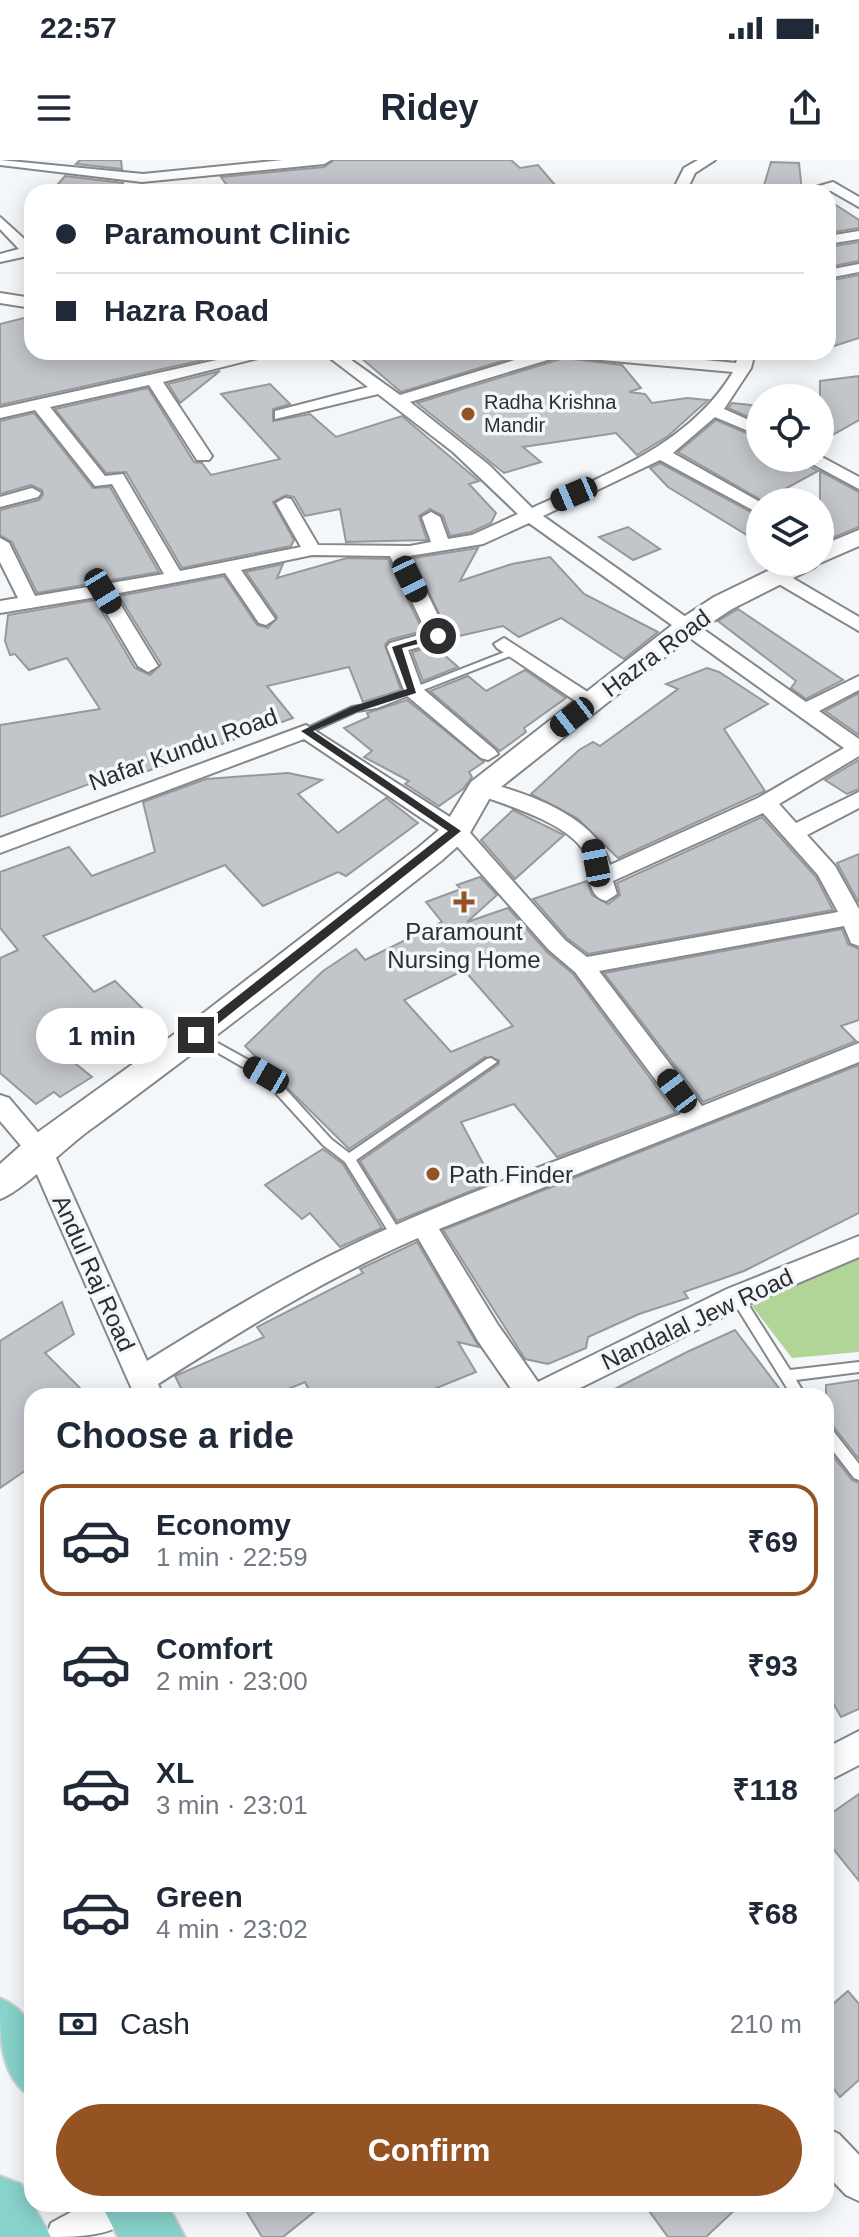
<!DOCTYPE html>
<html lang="en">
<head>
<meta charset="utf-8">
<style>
  body { margin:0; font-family:Arial,sans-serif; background:#f2f2f3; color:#1f2937; height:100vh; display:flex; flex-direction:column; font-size:30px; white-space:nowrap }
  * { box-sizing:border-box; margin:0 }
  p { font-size:26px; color:#747a83 }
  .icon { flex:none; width:44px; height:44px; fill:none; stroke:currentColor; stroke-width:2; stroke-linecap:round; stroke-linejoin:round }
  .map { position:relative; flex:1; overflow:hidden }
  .side { position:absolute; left:24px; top:1228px; width:810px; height:824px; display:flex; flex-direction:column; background:#fff; border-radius:24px; box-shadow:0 4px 20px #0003 }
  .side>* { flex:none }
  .guide { position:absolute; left:24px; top:24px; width:812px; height:176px; border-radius:24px; box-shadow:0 4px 20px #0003; display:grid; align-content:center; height:176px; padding:0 32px; background:#fff }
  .buttons { position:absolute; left:746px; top:224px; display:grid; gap:16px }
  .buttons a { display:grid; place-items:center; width:88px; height:88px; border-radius:50%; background:#fff; box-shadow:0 4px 20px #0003; font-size:40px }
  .end { position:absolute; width:36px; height:36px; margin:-18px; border:10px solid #2d2e2f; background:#fff; box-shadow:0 0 0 4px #fff }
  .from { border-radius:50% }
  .bubble { position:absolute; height:56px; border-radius:28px; background:#fff; box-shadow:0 4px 20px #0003; font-size:26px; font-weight:800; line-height:56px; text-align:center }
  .car { position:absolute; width:24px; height:48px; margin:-24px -12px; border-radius:10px; box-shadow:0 0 6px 2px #0007; background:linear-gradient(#222 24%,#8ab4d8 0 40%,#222 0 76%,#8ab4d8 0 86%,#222 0) }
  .guide b { display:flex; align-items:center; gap:28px; height:76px; font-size:30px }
  .guide b+b { border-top:2px solid #e0e1e3 }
  .guide i { width:20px; height:20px; background:#1f2937 }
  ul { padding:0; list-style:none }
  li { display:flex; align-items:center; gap:24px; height:112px; margin:0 16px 12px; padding:0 16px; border:4px solid transparent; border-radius:24px }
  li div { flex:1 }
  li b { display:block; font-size:30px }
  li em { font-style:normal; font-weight:800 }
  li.active { border-color:#955223 }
  li>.icon { width:72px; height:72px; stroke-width:1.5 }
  h2 { padding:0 32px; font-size:36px; line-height:96px }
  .pay { display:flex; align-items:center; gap:20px; height:88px; padding:0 32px; font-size:30px }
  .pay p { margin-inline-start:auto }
  .action { display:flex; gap:16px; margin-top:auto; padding:16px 32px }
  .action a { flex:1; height:92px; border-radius:48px; background:#955223; color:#fff; font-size:32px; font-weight:800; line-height:92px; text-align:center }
  .status { display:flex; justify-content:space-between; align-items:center; height:56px; padding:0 40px; background:#fff; direction:ltr }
  .status svg { height:22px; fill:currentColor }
  header { display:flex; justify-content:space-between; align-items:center; height:104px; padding:0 32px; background:#fff; font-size:36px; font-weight:800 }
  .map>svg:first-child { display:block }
</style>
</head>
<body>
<div class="status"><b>22:57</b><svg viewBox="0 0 49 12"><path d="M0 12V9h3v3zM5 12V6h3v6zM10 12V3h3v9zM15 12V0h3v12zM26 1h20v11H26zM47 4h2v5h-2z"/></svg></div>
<header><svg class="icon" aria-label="menu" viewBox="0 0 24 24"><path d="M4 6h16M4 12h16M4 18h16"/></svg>Ridey<svg class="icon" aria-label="share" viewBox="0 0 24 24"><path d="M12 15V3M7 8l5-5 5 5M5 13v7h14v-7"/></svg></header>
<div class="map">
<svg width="859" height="2077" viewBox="0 0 859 2077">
  <rect width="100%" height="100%" fill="#f4f7fa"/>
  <!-- green -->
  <path fill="#b1d597" d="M859,1096v96l-67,6 -40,-52z"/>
  <!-- building -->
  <g fill="#c2c5c9" stroke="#96999c" stroke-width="2" fill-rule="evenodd">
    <path d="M80,0h41l1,9 -46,-5z"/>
    <path d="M334,0h177l9,8 18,-3 23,27h-329l-11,-15 103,-10z"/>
    <path d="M771,2l28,1 3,29h-40z"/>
    <path d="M65,16l58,7v9h-72z"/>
    <path d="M828,40l31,20v8l-31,5z"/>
    <path d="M859,82v19l-31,6v-20z"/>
    <path d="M859,115v63l-31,10v-67z"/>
    <path d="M32,156v36h207l-239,53v-81z"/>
    <path d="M354,192h177l-130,40z"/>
    <path d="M564,198l58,7 19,23 -12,4 16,2 7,9 35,-5 21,2 -40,36 -31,19 -21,-22 -93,14 18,15 -37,11 -87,-70z"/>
    <path d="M220,211l-40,32 -12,-19z"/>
    <path d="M859,216v44l-39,22v-61z"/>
    <path d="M270,224l20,20 -17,5v12l37,-7 26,23 66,-21 77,65 -10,3 27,29 -5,10 -20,9 -21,4 -7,-20 -13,-7 -11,7 8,24 -81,2 -6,-33 -35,7 -11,-19 -8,-2 -13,7 21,38 -3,6 -109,22 -56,-96 -20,1 -51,-64 93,-21 46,74 8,1 9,12 69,-16 -59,-65z"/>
    <path d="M732,243l28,3v16l-32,-14z"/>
    <path d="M34,253l59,75 17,-1 49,85 -122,21 -25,-51 -12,-7v-25l39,-10 4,-5 -1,-5 -11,-5 -31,9v-73z"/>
    <path d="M716,260l44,19v19h43l1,5 14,8 -55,30 -85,-49z"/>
    <path d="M660,303l100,54v26l-92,-56 -18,-19z"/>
    <path d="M820,311l39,21v35l-39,16z"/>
    <path d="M628,367l32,22 -27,11 -34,-23z"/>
    <path d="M478,388l-18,33 52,-17 38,-7 34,37 74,38 -34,27 -63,-41 -42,19 -16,-11 -53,12 -37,-80z"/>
    <path d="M347,398l41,1 35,72 -34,9 -4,5 16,45 -38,12 -14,-35 -82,19 26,32 -156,57 -2,-8 -135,50v-92l100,-16 -33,-51 -38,12 -14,-16 -5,1 -5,-14 3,-26 87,-15 40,68 15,7 11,-11 -42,-68 105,-20 33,49 11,3 9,-11 -31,-45 37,-8 -6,14z"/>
    <path d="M738,449l105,71 -37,19 -15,-11 5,-7 -78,-60z"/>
    <path d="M434,486l24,21 -35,14 -11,-29z"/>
    <path d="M707,508l12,4 49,32 -44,25 41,62 -147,67 -41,-40 -46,-24 48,-44 14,-8 7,4 78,-57 -12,-5z"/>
    <path d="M525,510l41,28 -42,30 2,4 -26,19 -70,-60 38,-15 18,15z"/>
    <path d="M859,533v42l-34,-24z"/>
    <path d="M407,540l77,62 -15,10 3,5 -9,12 -24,17 -34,-22 4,-3 -45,-24 8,-6 -28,-23 25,-11 -2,-4z"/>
    <path d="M859,600v29l-12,5 -22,-14z"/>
    <path d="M288,613l34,7 -24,14 40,39 48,-35 32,25 -72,53 -8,-4 -75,34 -38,-41 -182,71 51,56 21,-11 32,32 -81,43 26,21 -32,20 -6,-5 -18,12 -36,-31v-115l18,-8 -18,-22v-56l69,-25 23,29 63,-24 -12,-50 63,-23z"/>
    <path d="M513,650l51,25 -49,44 -34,-39z"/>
    <path d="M762,657l54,60 17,33 -245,44 -21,-16 -34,-39 54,-18 5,14 16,9 12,-9 -3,-12z"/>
    <path d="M859,694v49l-22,-40z"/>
    <path d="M480,717l17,18 -30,27 41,-14 39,44 26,22 103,139 -119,44 -43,-53 -53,18 32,60 -96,39 -37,-60 139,-97v-4l-14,-3 -136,92 -104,-103 78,-75 33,-22 9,11 77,-38 -16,-20 35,-13 -4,-4zM464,810l49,56 -62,26 -47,-52z"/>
    <path d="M842,769l6,15 11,5v71l-18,6 15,15 -153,61 -99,-129z"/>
    <path d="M859,905v148l-115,58 -60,21 4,6 -49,16 -51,23 -2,11 -38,16 -23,-5 -82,-129z"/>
    <path d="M323,989l20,15 39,64 -42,19 -30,-34 -8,6 -37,-34z"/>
    <path d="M417,1082l62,105 -21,-5 18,30 -59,24h-105l-7,-14 -34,14h-86l-10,-20 89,-39 -7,-10 106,-54 -3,-4z"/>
    <path d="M62,1142l12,32 -29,19 43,43h-56v70l-32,22v-147z"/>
    <path d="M735,1170l50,66h-184l86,-44z"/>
    <path d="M859,1220v79l-26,-33 -7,-3v-38z"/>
    <path d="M826,1287l26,33 7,3v226l-18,8 -15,-26z"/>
    <path d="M859,1634v87l-33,-41v-23z"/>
    <path d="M848,1831l11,13v76l-19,17 -14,-18v-69z"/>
    <path d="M242,2044h82l-41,33h-21z"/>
    <path d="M644,2044h97l-35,33h-38z"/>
  </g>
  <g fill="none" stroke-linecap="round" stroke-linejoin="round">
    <!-- lane casing -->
    <g stroke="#85888a" stroke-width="4">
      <g id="lane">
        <path d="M515,488l4,3 -1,2 -141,55 -20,3 -48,22 -3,1 -5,-3 51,-24 20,-3z"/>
        <path d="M196,871l74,41 61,67 18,14 138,-94 4,-1 6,4 -141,98 47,76 -2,3h-8l-48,-77 -22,-17 -61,-67 -70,-40 -2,-3z"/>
        <path d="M737,1132l4,1 49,77 69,-8v10l-63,8 10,16h-14l-59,-95 -2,-4 2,-4z"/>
        <path d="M826,1266l5,2 28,36v16l-5,-2 -28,-36z"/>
      </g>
    </g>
    <!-- street casing -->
    <g stroke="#85888a" stroke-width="4">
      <g id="street">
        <path d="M0,0l143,14 140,-14h48l-7,4 -182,18 -142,-17z"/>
        <path d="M698,0h17l-20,13 -9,19h-14l12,-24z"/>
        <path d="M833,22l26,15v10l-28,-16 -26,-1z"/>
        <path d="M0,57l32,29v9l-32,7v-8l19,-5 -19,-20z"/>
        <path d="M859,71v8l-31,5v-8z"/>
        <path d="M859,104v8l-31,6v-8z"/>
        <path d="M0,133l32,5v10l-32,-5z"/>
        <path d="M253,192h29l-119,30 49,74 -3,4h-12l-48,-75 -99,22 55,69 18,-2 57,97 121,-24 -25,-44 9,-5 6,1 27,46 92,1 21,-4 -9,-25 9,-5 9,5 8,22 24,-4 46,-21 -65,-62 -75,-58 -103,25v-8l93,-24 -46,-35h18l60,43 141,-43h80l115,11 3,-11h16l-4,16 -27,41 36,16v11l-45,-19 -42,36 87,49v12l-100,-54 -117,56 263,186 53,-26v14l-40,21 40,28v17l-80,48 17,19 63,-31v16l-52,27 28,31 24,43v37l-8,-3 -7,-17 -245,45 103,135 157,-63v19l-420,167 59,96 40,57 189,-93 132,-53v21l-112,48 -183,91h-48l-38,-55 -60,-103c-92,40 -176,92 -260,146l5,12h-28l-107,-242 -28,-33v-26l9,3 43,51 95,212c66,-41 132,-81 201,-114 108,-52 221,-90 333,-133l-106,-142 -26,-22 -101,-114 -144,-97 -304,114v-15l306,-113 158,101 101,114 22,17 251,-45 -20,-37 -55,-62 -150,68 4,13 -11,7c-23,-6 -13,-35 -23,-51 -17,-28 -80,-46 -109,-57l-4,-5 11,-7c45,12 116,35 129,84l148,-67 86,-50 -315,-225 -46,21 -74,12 39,80 -3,4 -37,10 14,38 73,62 3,4 -10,6 -7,-2 -75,-63 -19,-48 3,-4 37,-10 -37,-77 -78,-1 -71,15 34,49 -9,6 -7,-2 -34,-50 -111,21 44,72 -10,6 -10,-6 -41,-69 -97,16v-12l18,-3 -18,-36v-24l9,5 26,53 129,-22 -52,-90 -17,2 -60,-76 -35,8v-10zM564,195l5,2 164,15c-44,73 -126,102 -201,136l-43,-43 -79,-63z"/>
        <path d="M820,296l39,21v12l-54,-29z"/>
        <path d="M32,328l9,5 -3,4 -38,10v-10z"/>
        <path d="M779,410l80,47v14l-87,-51v-8z"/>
        <path d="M504,478l93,60 3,4 -3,4h-14l-86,-58 -3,-4z"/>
        <path d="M859,1571v34l-33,17v-34z"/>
        <path d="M826,1968l13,6 20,21v46l-13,-6 -20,-21z"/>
        <path d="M86,2044h56c-16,33 -62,33 -96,33l5,-14z"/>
      </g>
    </g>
    <!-- secondary casing -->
    <g stroke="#85888a" stroke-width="4">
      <path id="secondary" d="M859,370v16l-39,17 -1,-1 -4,5 -83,42 -38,25 -202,160 -25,44 -26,23c-117,92 -234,183 -354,271 -23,17 -66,60 -87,67v-35l27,-24 174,-125 218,-168 26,-22 26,-43 205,-160 38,-25 72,-35h34v-16z"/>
    </g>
    <!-- primary casing -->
    <g stroke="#d1d1d1" stroke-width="4">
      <g id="primary">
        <path d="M0,1838c45,19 32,57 32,99 -32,-19 -32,-57 -32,-99z"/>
        <path d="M0,2016l21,8 30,53h-51z"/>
        <path d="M101,2044h66l18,33h-67z"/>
      </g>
    </g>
    <!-- lane -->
    <use href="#lane" fill="#fff" fill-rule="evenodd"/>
    <!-- street -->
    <use href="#street" fill="#fff" fill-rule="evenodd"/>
    <!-- secondary -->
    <use href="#secondary" fill="#fff" fill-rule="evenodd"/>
    <!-- primary -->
    <use href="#primary" fill="#87d2ca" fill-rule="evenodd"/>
  </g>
  <!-- route -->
  <path fill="#2d2e2f" d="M438,473l3,5 -39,10 14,45 -59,19 -44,19 148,100 -261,207h-8v-6l256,-201 -147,-100 50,-24 56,-18 -15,-42z"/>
  <!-- markers -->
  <g fill="#955223" stroke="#f4f7fa" stroke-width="3">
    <circle cx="468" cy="254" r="8"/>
    <path d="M460 730h8v8h8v8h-8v8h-8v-8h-8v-8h8z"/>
    <circle cx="433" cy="1014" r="8"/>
  </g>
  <g text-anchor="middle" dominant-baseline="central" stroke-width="7" stroke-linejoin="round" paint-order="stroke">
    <!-- far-poi labels -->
    <g font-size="20" fill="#2d2e2f" stroke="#f4f7fa" text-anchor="start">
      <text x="484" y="242">Radha Krishna<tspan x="484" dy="23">Mandir</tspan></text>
    </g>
    <!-- street labels -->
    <g font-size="24" fill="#2d2e2f" stroke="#f4f7fa">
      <text transform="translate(656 493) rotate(-37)">Hazra Road</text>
      <text transform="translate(183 589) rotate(-20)">Nafar Kundu Road</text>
      <text transform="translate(94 1113) rotate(66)">Andul Raj Road</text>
      <text transform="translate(697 1159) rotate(-25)">Nandalal Jew Road</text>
    </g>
    <!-- poi labels -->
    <g font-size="24" fill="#2d2e2f" stroke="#f4f7fa">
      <text x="464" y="771">Paramount<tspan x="464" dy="28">Nursing Home</tspan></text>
      <text x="449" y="1014" text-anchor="start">Path Finder</text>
    </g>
  </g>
</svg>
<div class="buttons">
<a><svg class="icon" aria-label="locate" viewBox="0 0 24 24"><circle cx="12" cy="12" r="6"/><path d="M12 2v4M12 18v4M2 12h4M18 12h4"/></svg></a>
<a><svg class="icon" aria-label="layers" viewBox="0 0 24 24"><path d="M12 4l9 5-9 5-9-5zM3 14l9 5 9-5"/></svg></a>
</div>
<i class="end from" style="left:438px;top:476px"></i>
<i class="end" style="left:196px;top:875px"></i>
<div class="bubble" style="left:36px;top:848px;width:132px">1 min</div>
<i class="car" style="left:574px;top:334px;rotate:247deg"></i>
<i class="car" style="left:410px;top:419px;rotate:154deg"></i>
<i class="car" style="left:103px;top:431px;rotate:149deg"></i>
<i class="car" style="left:572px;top:557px;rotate:232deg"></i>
<i class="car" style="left:596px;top:703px;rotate:349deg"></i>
<i class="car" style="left:266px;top:915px;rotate:300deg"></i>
<i class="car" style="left:677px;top:931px;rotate:323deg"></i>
<div class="guide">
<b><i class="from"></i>Paramount Clinic</b>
<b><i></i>Hazra Road</b>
</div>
<section class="side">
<h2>Choose a ride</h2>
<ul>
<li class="active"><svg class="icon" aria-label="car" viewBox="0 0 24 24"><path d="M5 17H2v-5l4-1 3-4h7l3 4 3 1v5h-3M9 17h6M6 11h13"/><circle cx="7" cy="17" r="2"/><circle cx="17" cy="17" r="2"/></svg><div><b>Economy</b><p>1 min · 22:59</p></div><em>₹69</em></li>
<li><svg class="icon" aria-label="car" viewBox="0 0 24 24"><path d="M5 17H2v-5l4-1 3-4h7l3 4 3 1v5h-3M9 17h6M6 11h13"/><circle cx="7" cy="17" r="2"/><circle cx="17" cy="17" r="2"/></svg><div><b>Comfort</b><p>2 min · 23:00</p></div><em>₹93</em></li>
<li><svg class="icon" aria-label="car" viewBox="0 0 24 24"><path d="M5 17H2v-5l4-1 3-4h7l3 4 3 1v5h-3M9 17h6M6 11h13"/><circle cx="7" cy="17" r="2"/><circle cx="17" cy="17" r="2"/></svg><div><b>XL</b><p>3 min · 23:01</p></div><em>₹118</em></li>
<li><svg class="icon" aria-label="car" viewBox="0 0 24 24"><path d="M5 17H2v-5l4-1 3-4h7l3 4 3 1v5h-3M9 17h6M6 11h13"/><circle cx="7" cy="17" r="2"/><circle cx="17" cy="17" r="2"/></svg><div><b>Green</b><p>4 min · 23:02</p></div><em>₹68</em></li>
</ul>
<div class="pay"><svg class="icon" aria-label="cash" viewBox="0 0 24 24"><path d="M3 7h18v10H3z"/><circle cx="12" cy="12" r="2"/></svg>Cash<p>210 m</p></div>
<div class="action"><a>Confirm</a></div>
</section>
</div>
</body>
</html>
